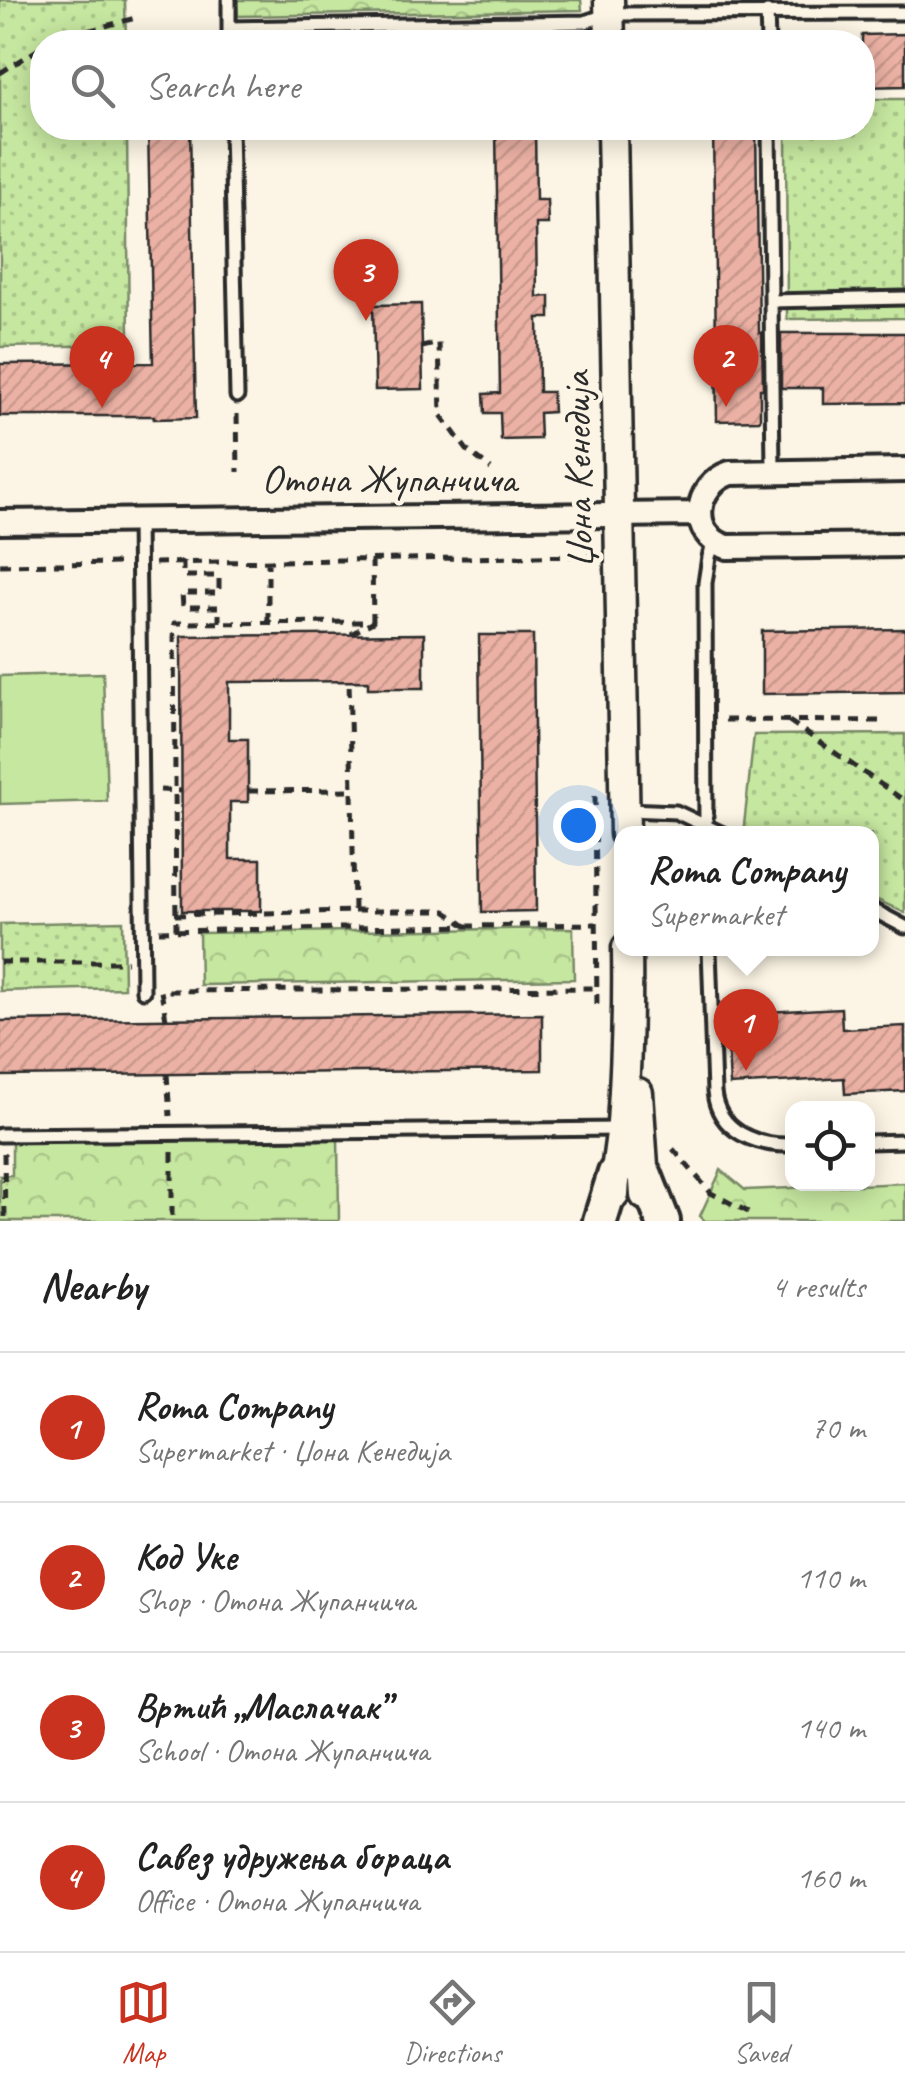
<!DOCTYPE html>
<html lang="en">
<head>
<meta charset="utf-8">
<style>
  body { margin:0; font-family:Caveat,sans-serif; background:#f6f6f6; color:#222 }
  .controls { position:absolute; right:30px; bottom:30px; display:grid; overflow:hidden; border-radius:20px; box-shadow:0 5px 25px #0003 }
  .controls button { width:90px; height:90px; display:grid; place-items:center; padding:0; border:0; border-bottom:2px solid #e0e0e0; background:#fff; color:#222; font:50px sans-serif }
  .you { position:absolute; left:578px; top:825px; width:35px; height:35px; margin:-25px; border:8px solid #fff; border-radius:50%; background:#1a73e8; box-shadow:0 0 0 15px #1a73e833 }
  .badge { display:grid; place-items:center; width:65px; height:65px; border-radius:50%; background:#c8321e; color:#fff; font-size:32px; font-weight:700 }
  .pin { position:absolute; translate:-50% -82px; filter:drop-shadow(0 2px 5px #0008) }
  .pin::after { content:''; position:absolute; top:52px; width:35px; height:30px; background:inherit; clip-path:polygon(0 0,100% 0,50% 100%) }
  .popup { position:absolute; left:614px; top:826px; width:265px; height:130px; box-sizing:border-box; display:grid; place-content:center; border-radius:20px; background:#fff; filter:drop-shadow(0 2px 8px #0005); font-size:32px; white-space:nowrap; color:#767676 }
  .popup b { font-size:38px; color:#222 }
  .popup::after { content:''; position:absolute; left:50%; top:100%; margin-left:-20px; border:20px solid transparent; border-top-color:#fff }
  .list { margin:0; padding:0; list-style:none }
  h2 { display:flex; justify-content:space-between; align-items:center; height:130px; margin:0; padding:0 40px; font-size:42px }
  h2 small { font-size:32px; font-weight:400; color:#767676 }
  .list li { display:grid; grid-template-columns:65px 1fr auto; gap:30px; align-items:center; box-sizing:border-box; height:150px; padding:0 40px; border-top:2px solid #e0e0e0 }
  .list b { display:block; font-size:38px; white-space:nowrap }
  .list p { margin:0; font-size:32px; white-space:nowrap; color:#767676 }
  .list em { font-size:32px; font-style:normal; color:#767676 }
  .icon { flex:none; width:55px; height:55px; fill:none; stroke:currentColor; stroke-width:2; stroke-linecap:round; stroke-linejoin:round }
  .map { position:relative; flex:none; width:905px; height:1221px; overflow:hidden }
  .search { position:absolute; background:#fff; box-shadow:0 5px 25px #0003; left:30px; right:30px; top:30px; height:110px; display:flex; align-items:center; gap:25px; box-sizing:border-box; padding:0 35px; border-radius:40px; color:#767676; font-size:38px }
  .sheet { height:730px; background:#fff }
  nav { display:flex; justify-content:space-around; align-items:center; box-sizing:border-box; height:140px; border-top:2px solid #e0e0e0; background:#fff; font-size:28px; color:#767676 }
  nav a { display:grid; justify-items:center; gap:5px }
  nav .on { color:#c8321e }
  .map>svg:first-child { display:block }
</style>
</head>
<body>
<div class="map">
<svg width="905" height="1221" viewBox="0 0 905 1221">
  <defs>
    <pattern id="grass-dots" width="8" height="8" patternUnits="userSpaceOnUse" patternTransform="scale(2.5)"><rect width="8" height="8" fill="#c6e7a0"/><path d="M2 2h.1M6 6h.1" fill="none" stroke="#aac68a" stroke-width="1.8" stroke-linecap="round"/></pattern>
    <pattern id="park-crowns" width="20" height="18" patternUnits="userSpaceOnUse" patternTransform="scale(2.5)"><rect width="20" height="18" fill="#c6e7a0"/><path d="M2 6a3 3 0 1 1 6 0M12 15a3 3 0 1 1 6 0" fill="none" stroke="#aac68a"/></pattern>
    <pattern id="building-hatch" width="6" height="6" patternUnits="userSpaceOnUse" patternTransform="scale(2.5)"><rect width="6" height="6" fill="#ebb1a4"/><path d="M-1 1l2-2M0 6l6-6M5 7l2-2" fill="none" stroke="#ca988d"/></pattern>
  </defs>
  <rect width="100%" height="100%" fill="#fcf5e5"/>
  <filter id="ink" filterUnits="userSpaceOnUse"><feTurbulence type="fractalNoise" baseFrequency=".01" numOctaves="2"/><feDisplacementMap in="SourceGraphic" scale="20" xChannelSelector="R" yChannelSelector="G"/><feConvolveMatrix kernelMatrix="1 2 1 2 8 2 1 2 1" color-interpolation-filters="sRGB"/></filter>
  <g filter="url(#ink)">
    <path fill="url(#grass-dots)" stroke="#788966" stroke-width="2.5" d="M0 0H125L126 42H42V128H127L129 345 0 347Z
      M863 99H905V318L787 319 786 128H862Z
      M905 734V913L871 897V834H743L754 735Z
      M123 921 124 988 0 991V924Z"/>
    <path fill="url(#park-crowns)" stroke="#788966" stroke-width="2.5" d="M237 0H581L582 10 238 16Z
      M573 928 574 979 200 985 199 933Z
      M338 1138 339 1221H0V1176L12 1175V1142Z
      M721 1170 745 1190 905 1183V1221H705L700 1216Z"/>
    <path fill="#c6e7a0" stroke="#788966" stroke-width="2.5" d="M103 673 107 801 0 804V676Z"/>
    <path fill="url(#building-hatch)" stroke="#2b2b2b" stroke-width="2.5" d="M905 34V86L862 87V35Z
      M148 128H190L196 418 154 419V416H0V364L153 363Z
      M496 128H535L536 200H547L548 224H536L537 297 550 296V318H538L539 392H552L553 412 539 413 540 439 501 440 500 413H485L484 394 500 393Z
      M713 128H756L759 333H762L763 389H760V420L717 421Z
      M421 304 423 389 375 390 373 305Z
      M781 333H905V403L823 404V388H781Z
      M905 629V692L762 694V631Z
      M424 634V688H368V681L229 682V739H248V802H230V859H261V911H182L181 636Z
      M479 635H533L536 911 482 912Z
      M841 1008 842 1029 905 1026V1091L845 1094 844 1078 730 1085 726 1014Z
      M542 1014V1070L0 1076V1021Z"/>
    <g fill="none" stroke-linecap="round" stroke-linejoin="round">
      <defs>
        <path id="service" d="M229 0V42
          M767 12 768 42
          M229 28 585 22 609 14 905 13
          M231 128 237 396
          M769 128 773 471
          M771 301 905 298
          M138 520 143 991
          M627 810 676 812 723 834
          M706 834 705 583 709 557 714 542
          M871 909 905 927
          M709 948 714 1092C718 1132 757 1146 792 1145
          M0 1135 622 1129
          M868 1142 905 1141"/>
        <path id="minor" d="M905 470 730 473C694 485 688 535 727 547L905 545
          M0 522 700 514"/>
        <path id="tertiary" d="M609 0 610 42
          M612 128 625 834
          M638 1093 645 1195
          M614 1195C615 1170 620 1147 622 1123 626 1065 628 1007 627 948"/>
        <path id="secondary" d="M645 1175 663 1221
          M600 1221 615 1173"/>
      </defs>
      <use href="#service" stroke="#2b2b2b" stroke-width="19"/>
      <use href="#minor" stroke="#2b2b2b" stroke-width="30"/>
      <use href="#tertiary" stroke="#2b2b2b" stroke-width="35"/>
      <use href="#secondary" stroke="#2b2b2b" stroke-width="40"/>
      <path stroke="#2b2b2b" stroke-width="5" stroke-dasharray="10 8" stroke-linecap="butt" d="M54 42 87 31 139 17
        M0 73 42 47
        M422 347 439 343 441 415 467 450 491 469
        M237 414 238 472
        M372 559 373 621
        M183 561V576H219V593H182L183 607H219V622
        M155 563 588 556 591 561
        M0 565 119 563
        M268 622V560
        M725 720 882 721
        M789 721 905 801
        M160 790 182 791
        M248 791 352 790 349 681
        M595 796 597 1010
        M354 911H445L466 926
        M175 915 354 911 352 790
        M159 931 596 924
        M176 931 174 623 373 622 349 635
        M0 962H127
        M166 1019 161 991 597 988
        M167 1074 170 1116
        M673 1149 711 1193 754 1215
        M172 1152V1221
        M4 1153 5 1221"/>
      <use href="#service" stroke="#fcf5e5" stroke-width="11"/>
      <use href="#minor" stroke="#fcf5e5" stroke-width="22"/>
      <use href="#tertiary" stroke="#fcf5e5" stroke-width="28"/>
      <use href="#secondary" stroke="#fcf5e5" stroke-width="32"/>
    </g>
  </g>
  <g text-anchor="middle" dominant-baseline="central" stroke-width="9" stroke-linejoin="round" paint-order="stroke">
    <g font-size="40" fill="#2b2b2b" stroke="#fcf5e5">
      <text transform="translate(578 470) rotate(-91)">Џона Кенедија</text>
      <text x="389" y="479">Отона Жупанчича</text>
    </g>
  </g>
</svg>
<div class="controls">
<button><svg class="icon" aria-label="locate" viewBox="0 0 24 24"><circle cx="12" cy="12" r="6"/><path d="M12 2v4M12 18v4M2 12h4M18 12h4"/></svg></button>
</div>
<div class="you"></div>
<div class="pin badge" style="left:746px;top:1071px">1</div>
<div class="popup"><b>Roma Company</b>Supermarket</div>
<div class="pin badge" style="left:726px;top:407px">2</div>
<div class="pin badge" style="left:366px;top:321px">3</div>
<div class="pin badge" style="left:102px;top:408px">4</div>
<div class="search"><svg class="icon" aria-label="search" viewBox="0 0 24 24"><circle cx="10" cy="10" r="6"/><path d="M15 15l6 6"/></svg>Search here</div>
</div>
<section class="sheet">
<h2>Nearby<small>4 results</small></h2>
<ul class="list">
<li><span class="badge">1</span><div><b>Roma Company</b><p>Supermarket · Џона Кенедија</p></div><em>70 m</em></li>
<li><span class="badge">2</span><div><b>Код Уке</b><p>Shop · Отона Жупанчича</p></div><em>110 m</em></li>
<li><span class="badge">3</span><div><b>Вртић „Маслачак”</b><p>School · Отона Жупанчича</p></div><em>140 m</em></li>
<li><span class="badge">4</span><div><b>Савез удружења бораца</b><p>Office · Отона Жупанчича</p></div><em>160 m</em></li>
</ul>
</section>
<nav>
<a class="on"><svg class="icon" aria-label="map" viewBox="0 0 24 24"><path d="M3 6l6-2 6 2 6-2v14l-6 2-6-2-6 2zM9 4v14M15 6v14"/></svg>Map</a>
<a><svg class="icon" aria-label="directions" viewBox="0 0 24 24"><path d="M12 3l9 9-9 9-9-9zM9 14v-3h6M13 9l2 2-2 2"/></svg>Directions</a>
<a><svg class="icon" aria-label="saved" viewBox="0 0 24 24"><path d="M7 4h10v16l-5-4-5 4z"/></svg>Saved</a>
</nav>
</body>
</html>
